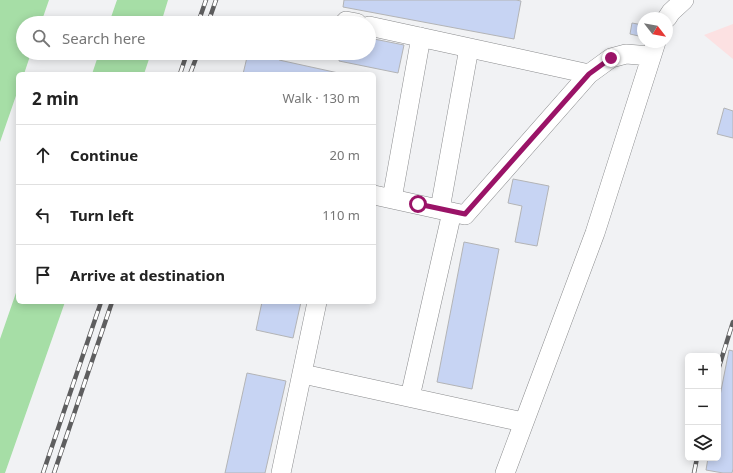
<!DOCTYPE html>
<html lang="en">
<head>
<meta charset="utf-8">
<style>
  body { margin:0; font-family:"Noto Sans",sans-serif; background:#f6f6f6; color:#222 }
  .controls { position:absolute; right:12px; bottom:12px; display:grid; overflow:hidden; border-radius:6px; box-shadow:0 2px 10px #0003 }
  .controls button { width:36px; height:36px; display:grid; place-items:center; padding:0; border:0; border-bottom:1px solid #e0e0e0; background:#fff; color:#222; font:20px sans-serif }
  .compass { position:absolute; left:637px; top:12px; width:36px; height:36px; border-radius:50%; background:#fff; box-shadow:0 2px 10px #0003; rotate:121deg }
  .stop { position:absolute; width:12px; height:12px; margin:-9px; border:3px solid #9a1367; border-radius:50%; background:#fff }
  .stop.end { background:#9a1367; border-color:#fff; box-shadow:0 1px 4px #0008 }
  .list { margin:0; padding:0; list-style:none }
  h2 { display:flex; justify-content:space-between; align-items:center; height:52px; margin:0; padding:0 16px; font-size:17px }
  h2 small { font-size:13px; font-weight:400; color:#767676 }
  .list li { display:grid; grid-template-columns:26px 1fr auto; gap:12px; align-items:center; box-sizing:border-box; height:60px; padding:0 16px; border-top:1px solid #e0e0e0 }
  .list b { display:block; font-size:15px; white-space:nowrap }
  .list em { font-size:13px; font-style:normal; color:#767676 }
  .icon { flex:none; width:22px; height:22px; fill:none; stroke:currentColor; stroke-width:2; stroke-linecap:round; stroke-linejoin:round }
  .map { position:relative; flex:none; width:733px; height:473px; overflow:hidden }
  .search { position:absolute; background:#fff; box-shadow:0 2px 10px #0003; left:16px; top:16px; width:360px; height:44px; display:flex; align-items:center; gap:10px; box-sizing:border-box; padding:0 14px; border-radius:22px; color:#767676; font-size:15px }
  .panel { position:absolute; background:#fff; box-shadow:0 2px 10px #0003; left:16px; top:72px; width:360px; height:232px; border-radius:6px }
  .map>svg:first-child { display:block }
</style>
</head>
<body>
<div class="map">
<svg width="733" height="473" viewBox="0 0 733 473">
  <rect width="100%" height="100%" fill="#f1f2f4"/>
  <path fill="#fce1e2" d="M733 24V59L704 35Z"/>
  <path fill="#a6dea6" d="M0 0H49L41 23H23V53H31L24 74H18V90L0 142Z
    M117 0H168L161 23H109Z
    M99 53H151L144 74H92Z
    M18 287V302H65L5 473H0V339Z"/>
  <path fill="#c7d4f3" stroke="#b3b4b6" d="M344 0H516L521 1 514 39 343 7Z
    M632 23 643 25V37L630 34Z
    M369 38 404 45 398 73 339 61 340 53H369Z
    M248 53H280L279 60 343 74H243Z
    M724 108 733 111V138L717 134Z
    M513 179 549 186 537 246 515 242 522 206 508 203Z
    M464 242 499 249 472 389 437 382Z
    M262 302H301L293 338 256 330Z
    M729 350 733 351V469L732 473H723L706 470 708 458H718V406Z
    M247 373 286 381 265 473H225Z"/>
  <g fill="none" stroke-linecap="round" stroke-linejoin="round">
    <defs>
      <path id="minor" d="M667 18 671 12 684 0
        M346 21 357 23
        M369 26 589 74
        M374 195 465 215 589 74 611 58 626 54 651 56
        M392 199 421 37
        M440 209 469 48
        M303 374 523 422
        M410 397 452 212
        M281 473 317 302
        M505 473 595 233 656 42"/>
    </defs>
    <use href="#minor" stroke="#8a8b8d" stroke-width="20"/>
    <use href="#minor" stroke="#fff" stroke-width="19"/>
    <defs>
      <path id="rail" d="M198 23 206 0
        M208 23 216 0
        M180 74 187 53
        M190 74 198 53
        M718 370 733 322
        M43 473 101 302
        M54 473 112 302
        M694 473 697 458"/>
    </defs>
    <use href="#rail" stroke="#5e5e5f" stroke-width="4.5"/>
    <use href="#rail" stroke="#fff" stroke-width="3" stroke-dasharray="9" stroke-linecap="butt"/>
  </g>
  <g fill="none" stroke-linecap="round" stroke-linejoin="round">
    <path stroke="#9a1367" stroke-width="5" d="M418 204 465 214 589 74 611 58"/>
  </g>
</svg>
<div class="controls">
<button>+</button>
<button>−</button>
<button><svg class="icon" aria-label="layers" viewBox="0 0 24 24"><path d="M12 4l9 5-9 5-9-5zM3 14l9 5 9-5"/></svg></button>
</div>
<svg class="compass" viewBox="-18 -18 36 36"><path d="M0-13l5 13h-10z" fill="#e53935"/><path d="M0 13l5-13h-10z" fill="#767676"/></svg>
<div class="stop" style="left:418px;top:204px"></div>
<div class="stop end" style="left:611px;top:58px"></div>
<div class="search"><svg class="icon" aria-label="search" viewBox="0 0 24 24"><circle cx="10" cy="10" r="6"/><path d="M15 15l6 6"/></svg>Search here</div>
<section class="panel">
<h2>2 min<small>Walk · 130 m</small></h2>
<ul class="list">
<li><svg class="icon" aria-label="ahead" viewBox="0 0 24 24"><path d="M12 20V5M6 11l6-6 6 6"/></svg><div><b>Continue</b></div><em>20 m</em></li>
<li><svg class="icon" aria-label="left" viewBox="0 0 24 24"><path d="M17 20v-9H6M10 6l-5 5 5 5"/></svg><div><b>Turn left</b></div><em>110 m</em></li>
<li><svg class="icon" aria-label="arrive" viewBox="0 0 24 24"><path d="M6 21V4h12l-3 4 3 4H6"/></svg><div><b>Arrive at destination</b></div></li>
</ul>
</section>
</div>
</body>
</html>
